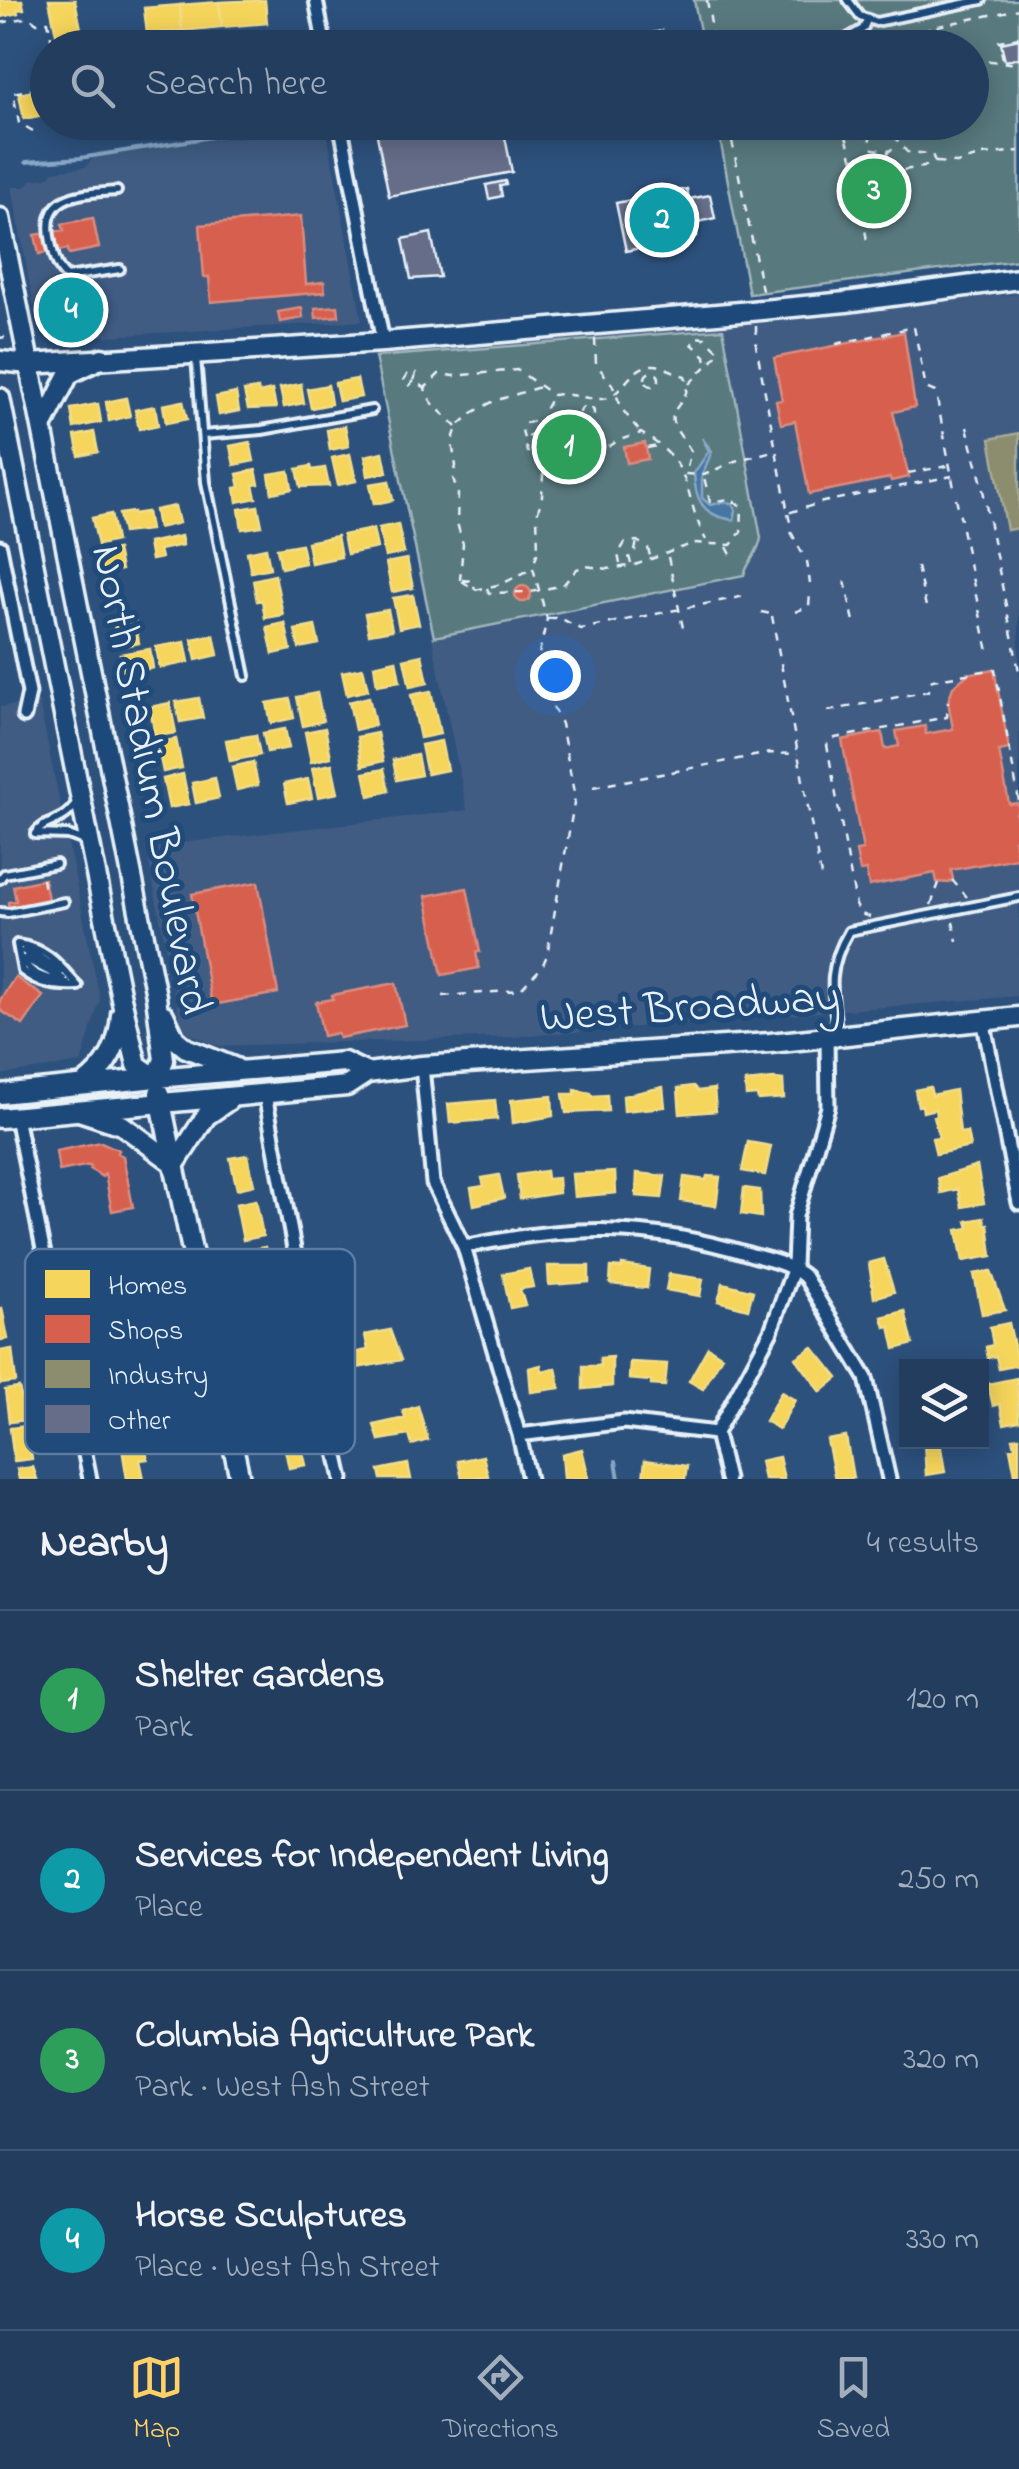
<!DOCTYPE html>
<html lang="en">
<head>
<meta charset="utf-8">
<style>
  body { margin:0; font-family:"Indie Flower",sans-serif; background:#2a4464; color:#f1f3f6 }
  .controls { position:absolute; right:30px; bottom:30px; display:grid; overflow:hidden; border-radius:0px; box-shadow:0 5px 25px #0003 }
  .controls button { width:90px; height:90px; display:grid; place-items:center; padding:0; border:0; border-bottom:2px solid #3f5673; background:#223d5e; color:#f1f3f6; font:50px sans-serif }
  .you { position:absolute; left:555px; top:675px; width:35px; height:35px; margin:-25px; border:8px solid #fff; border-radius:50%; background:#1a73e8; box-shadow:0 0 0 15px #1a73e833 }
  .badge { display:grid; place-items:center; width:65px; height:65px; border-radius:50%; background:#ffd166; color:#fff; font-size:32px; font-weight:700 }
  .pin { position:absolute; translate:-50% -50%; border:5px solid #fff; box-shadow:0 2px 10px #0006 }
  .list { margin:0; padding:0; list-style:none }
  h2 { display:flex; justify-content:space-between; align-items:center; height:130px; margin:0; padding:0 40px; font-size:42px }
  h2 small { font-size:32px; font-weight:400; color:#a2aebc }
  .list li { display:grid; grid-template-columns:65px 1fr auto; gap:30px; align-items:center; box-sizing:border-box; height:180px; padding:0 40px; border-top:2px solid #3f5673 }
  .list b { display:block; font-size:38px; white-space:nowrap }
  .list p { margin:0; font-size:32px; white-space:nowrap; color:#a2aebc }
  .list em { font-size:32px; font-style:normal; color:#a2aebc }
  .icon { flex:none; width:55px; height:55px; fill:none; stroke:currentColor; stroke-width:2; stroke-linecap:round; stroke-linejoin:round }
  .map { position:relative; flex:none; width:1019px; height:1479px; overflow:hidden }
  .search { position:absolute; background:#223d5e; box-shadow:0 5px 25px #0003; left:30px; right:30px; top:30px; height:110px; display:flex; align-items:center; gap:25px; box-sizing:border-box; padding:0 35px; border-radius:55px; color:#a2aebc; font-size:38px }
  .sheet { height:850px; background:#223d5e }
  nav { display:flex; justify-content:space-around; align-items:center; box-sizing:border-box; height:140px; border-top:2px solid #3f5673; background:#223d5e; font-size:28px; color:#a2aebc }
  nav a { display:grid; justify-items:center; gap:5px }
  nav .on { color:#ffd166 }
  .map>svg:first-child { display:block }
</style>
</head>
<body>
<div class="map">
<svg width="1019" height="1479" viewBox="0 0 1019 1479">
  <rect width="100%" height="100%" fill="#2d517d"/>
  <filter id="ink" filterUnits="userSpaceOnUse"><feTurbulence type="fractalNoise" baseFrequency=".01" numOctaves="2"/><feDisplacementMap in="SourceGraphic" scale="20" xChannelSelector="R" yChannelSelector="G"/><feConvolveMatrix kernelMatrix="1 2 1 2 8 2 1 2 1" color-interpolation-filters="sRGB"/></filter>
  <g filter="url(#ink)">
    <path fill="#415c83" d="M326 128 362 321 57 339 37 324 12 187H26L31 180 47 178 54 171 86 167 97 152Z
      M1019 294V996L514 1037 218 1046 182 1030 146 847 467 810 374 353Z
      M39 702 100 999 81 1063 0 1075V707Z"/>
    <path fill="#59797e" stroke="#a0b5bb" stroke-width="2.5" d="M694 0H1019V260L749 294 717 123 972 122V48L703 47Z
      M723 329 761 538C759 552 748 561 744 575L434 637 375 357Z"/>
    <path fill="#4776a3" stroke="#87a7c5" stroke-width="2.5" d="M702 438 712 451 702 475V498L710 505 726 502 733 505 736 510 734 520C704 516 695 502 694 473L709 451Z"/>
    <path fill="#f6d55c" stroke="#f2dd8b" stroke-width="2.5" d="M0 0H22L24 9 17 10 18 13 2 17Z
      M49 0H75L85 48H59Z
      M265 0 267 23 222 27 219 2Z
      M219 2 222 27 182 31 180 5Z
      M180 5 182 31 147 34 144 8Z
      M48 88V114L24 119 19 94Z
      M357 379 361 397 339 401 335 383Z
      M301 384 304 403 284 407 280 388Z
      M328 385 331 404 311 408 307 389Z
      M258 389 259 393 272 390 276 408 248 409 244 391Z
      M236 393 239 411 219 415 216 397Z
      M126 398 130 416 109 421 106 402Z
      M183 401 187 419 166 423 163 405Z
      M98 404 101 422 74 428 71 409Z
      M155 406 158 425 139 429 135 410Z
      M345 426 349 446 330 450 327 430Z
      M94 432 98 452 79 456 75 436Z
      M250 442 254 461 234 465 230 446Z
      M383 452 387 472 368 476 365 456Z
      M350 454 356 481 338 485 332 458Z
      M311 466 312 470 325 468 329 486 301 487 297 469Z
      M256 470 259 484 253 485 256 498 237 502 235 488 240 487 237 474Z
      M289 471 292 489 272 493 269 474Z
      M389 481 393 500 374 504 370 484Z
      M175 506 179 523 158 528 155 510Z
      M258 506 262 526 242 529 239 509Z
      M133 512V514L147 512 150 530 123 533 119 514Z
      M111 514 116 541 98 545 92 518Z
      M398 524 404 553 385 557 379 528Z
      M373 529 377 548 347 554 343 535Z
      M181 536 183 545 159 550 161 558 151 560 148 543Z
      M337 536 341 557 311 563 307 542Z
      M301 544 305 563 281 568 277 548Z
      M266 548 270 568 251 572 247 552Z
      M117 550 121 570 103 573 99 553Z
      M407 559 413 588 392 592 386 563Z
      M275 575 283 615 265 618 262 600 257 601 253 580Z
      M413 595 419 624 399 628 393 598Z
      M388 610 392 630 369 634 365 614Z
      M135 620 139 643 119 647 114 624Z
      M285 623 291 650 273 654 267 627Z
      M315 626 319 644 299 648 295 630Z
      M214 635 218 655 196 660 192 639Z
      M185 642 189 662 160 668 156 647Z
      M150 649 153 668 124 674 120 654Z
      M422 655 428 683 410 687 404 659Z
      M396 660 400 681 377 685 374 665Z
      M363 668 368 690 347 695 342 672Z
      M431 691 440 734 420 738 411 695Z
      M317 693 323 721 303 726 297 697Z
      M369 697 375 725 355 730 349 702Z
      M199 698 203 718 180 722 176 702Z
      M290 699 294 718 271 723 267 703Z
      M170 703 176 733 155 736 150 707Z
      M325 728 331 757 311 762 305 732Z
      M285 729 289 748 267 752 263 733Z
      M377 733 383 761 362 766 357 737Z
      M256 735 260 755 230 761 226 740Z
      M176 739 182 768 163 772 157 743Z
      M441 741 447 770 427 774 421 745Z
      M417 755 421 775 397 780 393 760Z
      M253 762 258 785 237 790 232 767Z
      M332 764 338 793 318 797 312 768Z
      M384 769 389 791 369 796 364 773Z
      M183 774 189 804 169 808 163 779Z
      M215 778 219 798 196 803 192 783Z
      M308 779 312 798 288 803 284 784Z
      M774 1079 783 1080 784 1098 758 1100 757 1095 746 1096 745 1082Z
      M693 1086 698 1091 714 1089 716 1111 680 1114 678 1088Z
      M663 1087 665 1107 624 1111 623 1096Z
      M930 1087 932 1095 955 1090 960 1133 967 1132 970 1147 936 1154 932 1138 939 1137 933 1116 936 1115 935 1109 923 1112 922 1105 918 1106 915 1090Z
      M575 1090 591 1093 592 1096 607 1095 608 1111 566 1113 563 1094H575Z
      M552 1096 553 1116 513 1123 511 1100Z
      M495 1100 497 1119 450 1123 448 1104Z
      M748 1142 771 1146 765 1175 742 1171Z
      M248 1155 254 1185 237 1189 230 1158Z
      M977 1166 984 1203 962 1207 958 1189 941 1193 938 1178Z
      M546 1171 547 1179 558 1178 559 1193 520 1199 517 1175Z
      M615 1172 616 1193 574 1197 572 1174Z
      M637 1173 665 1176 662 1198 636 1196Z
      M499 1175 504 1198 474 1205 471 1188 484 1186 482 1178Z
      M707 1176 720 1177 716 1206 681 1201 684 1177 706 1180Z
      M744 1188 760 1190 761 1217 741 1214Z
      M256 1200 263 1236 243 1240 236 1204Z
      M984 1218 985 1224H988L992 1256 963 1261 957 1230 969 1228 967 1221Z
      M265 1247 272 1281 251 1285 249 1272 245 1273 244 1251Z
      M884 1259 894 1292 874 1298 869 1263Z
      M622 1265 649 1269 647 1288 610 1284 611 1267 622 1268Z
      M548 1266H589V1282L549 1285Z
      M529 1269 533 1287 520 1289 525 1305 510 1308 503 1274Z
      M991 1271 1005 1310 982 1314 974 1274Z
      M669 1274 703 1279 700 1296 666 1290Z
      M723 1283 753 1291 748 1309 718 1301Z
      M2 1308 8 1339 0 1340V1309Z
      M905 1311 913 1344 895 1349 890 1326 885 1327 882 1317Z
      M1009 1323 1018 1365 999 1369 996 1356 988 1358 986 1347 993 1345 990 1327Z
      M390 1330 401 1360 356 1368 353 1353 368 1350 365 1335Z
      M708 1347 722 1356 703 1389 689 1381Z
      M813 1347 838 1378 821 1392 796 1358Z
      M12 1349 16 1382 0 1384V1351Z
      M612 1357V1386L583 1389V1366H600V1358Z
      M630 1362 667 1364 665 1386 651 1385V1381L629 1379Z
      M541 1365 542 1371 556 1368 560 1388 531 1392 529 1368Z
      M1017 1378 1019 1421 1004 1424 1000 1404 993 1406 988 1384Z
      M19 1388 27 1420 9 1422 5 1390Z
      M781 1392 795 1400 779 1429 765 1421Z
      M418 1406 428 1440 412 1445 409 1435 379 1440 374 1425 405 1418 403 1411Z
      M28 1426 32 1459 14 1461 10 1428Z
      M299 1436 306 1465 289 1468 283 1440Z
      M846 1437 853 1478 835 1479 827 1440Z
      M1019 1437V1473L1015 1474 1010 1448 1015 1447 1013 1438Z
      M924 1442H940L945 1472 926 1475Z
      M138 1444 139 1449 145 1448 148 1459 140 1460 144 1479H127L122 1448Z
      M582 1449 589 1479 564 1478 562 1454Z
      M483 1456 488 1476 462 1479 458 1461Z
      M779 1457 784 1479H764L760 1461Z
      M645 1460 687 1466 685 1479H643Z
      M408 1464 411 1479H381L379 1470Z
      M33 1467 37 1479H19L17 1469Z"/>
    <path fill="#d6604d" stroke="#db8c80" stroke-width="2.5" d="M301 216 306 284 324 282 325 292 211 302 209 277H204L200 225Z
      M93 218 99 248 69 254 68 249 39 254 35 235 64 230 62 224Z
      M338 306 339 316 316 318 315 308Z
      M302 308 303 318 280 322 278 312Z
      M904 332 915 407 893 412 909 477 891 481 890 478 809 494 795 421 781 424 776 401 782 400 774 358Z
      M645 443 648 459 627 463 624 447Z
      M515 594a8 8 0 1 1 16 0a8 8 0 1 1-16 0Z
      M994 669 1009 749 999 751 1009 804 1017 803 1019 810 1016 813 1019 839 1014 840 1017 858 951 870 953 879 949 883 937 882 935 873 869 886 866 870 860 871 856 851 863 850 842 740 882 732 885 749 899 746 896 731 925 726 926 734 953 729 948 701 953 687 968 674Z
      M44 879 49 904 9 910 8 902 16 901 13 886Z
      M258 882 278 993 212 1005 192 894Z
      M467 888 480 952H476L479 968 442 975 426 896Z
      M15 977 43 996 23 1025 0 1010V1000Z
      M396 983 405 1025 339 1038 337 1033 323 1036 316 1002 333 999 332 995Z
      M101 1142 119 1150 117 1153 123 1156 133 1207 112 1211 105 1174 102 1177 90 1169V1165L59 1171 56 1151Z"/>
    <path fill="#8c8c6e" stroke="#a8aa97" stroke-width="2.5" d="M1019 433V528L1007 530 990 439Z"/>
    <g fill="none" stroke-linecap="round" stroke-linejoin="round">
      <path stroke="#87a7c5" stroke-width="4" d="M26 162 80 158 307 122
        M616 1461 619 1479"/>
    </g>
    <path fill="#656d89" stroke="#e8f1f8" stroke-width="2.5" d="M662 31 666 48H620L618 40Z
      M561 33 584 38 581 48H557Z
      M1019 39V58L1005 61 1001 43Z
      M385 122H502L512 172 389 196 375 125Z
      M872 157 875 170 861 172 859 159Z
      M505 181 506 185 500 186 502 196 489 199 486 185Z
      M687 189 689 199 710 195 715 218 694 223 697 236 626 251 616 203Z
      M431 233 440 277 411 279 403 239Z"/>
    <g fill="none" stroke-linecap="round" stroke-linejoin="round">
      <defs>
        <path id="lane" d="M848 0 860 16 876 22 982 0
          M830 48 863 29 867 20
          M117 191C80 194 40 193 51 242 54 255 56 268 67 277L120 269
          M196 357 206 482 246 676
          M203 435 262 430 372 410
          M35 834C45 819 64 824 76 803
          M35 834 68 835 87 842
          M0 879 4 874 56 864
          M0 912 8 913 64 902
          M17 944 22 971C41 985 54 987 78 986
          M17 944C47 948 58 963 77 985
          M26 948 61 972
          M24 951 55 972
          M23 959C30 977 50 979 67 983
          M26 959 63 979
          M838 1035C832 992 826 970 849 931L1019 897"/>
        <path id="street" d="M316 0 325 48
          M340 122 383 342
          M0 547 29 693 24 716
          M983 1019 1019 1203
          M422 1066 433 1183 464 1247 519 1435 529 1479
          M265 1095 312 1344 342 1479
          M16 1117 90 1479
          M464 1247C568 1225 647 1223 749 1254 769 1260 789 1263 805 1277L866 1378 889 1479
          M519 1435 624 1422 716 1433
          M727 1479 716 1433 771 1331 794 1267 796 1216 828 1107 827 1037"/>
        <path id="secondary" d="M0 361 29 364 383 342 729 313 846 302 1019 279
          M0 1094 156 1078
          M0 1118 162 1103"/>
        <path id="primary" d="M0 218 156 996 164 1060 156 1078
          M0 398 121 998 137 1065 156 1078
          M42 427 69 374 102 358
          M164 1015 175 1039 186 1048 236 1068
          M156 1078 344 1062 367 1073
          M83 1085C108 1067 119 1045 121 1014
          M159 1093 240 1479
          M162 1103 347 1086 367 1073 422 1066 770 1043 1019 1017
          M79 1111 122 1125 175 1164
          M175 1164 206 1116 229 1100"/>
      </defs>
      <use href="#lane" stroke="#e8f1f8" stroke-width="14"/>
      <use href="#street" stroke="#e8f1f8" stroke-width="19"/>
      <use href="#secondary" stroke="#e8f1f8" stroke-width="25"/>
      <use href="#primary" stroke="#e8f1f8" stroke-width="25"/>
      <path stroke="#e8f1f8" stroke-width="2.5" stroke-dasharray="8 8" stroke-linecap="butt" d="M707 0 715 48
        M1 23 29 17 37 23 48 21 53 48
        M939 26 932 41 943 48
        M884 48C892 41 896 45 904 41 915 36 917 29 930 28
        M914 48 933 27 1019 9
        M972 59 1019 64
        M1003 59 999 41 1019 37
        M728 122 729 126 775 122
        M842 122 854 164 868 247
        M729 126 763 295
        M33 131 19 123 13 93 48 86
        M872 133 869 142 873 149 889 151
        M854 158 872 155 874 152
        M936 162 957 163 982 155 1019 151
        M885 170 888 152 898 144
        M856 177 923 167 935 162 932 154 907 152 892 134 873 132 863 122
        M756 326V345L788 513 823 502 952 476
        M0 338 5 337
        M595 339 596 364 612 384 622 409 640 432
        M836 344 914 327 926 388 935 392 937 399 954 488
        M645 379a7 7 0 1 1 14 0a7 7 0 1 1-14 0Z
        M414 381 408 387 404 380 408 373H416L414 381 424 387
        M689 384 720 352 705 338 696 337 692 344 705 356 706 364
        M580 413a7 7 0 1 1 14 0a7 7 0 1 1-14 0Z
        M457 427C445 414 429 405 425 388L439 374 454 376 517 370 553 395C571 392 585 400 602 399 624 397 629 364 655 365 664 366 675 373 685 376 694 401 669 405 673 422 676 432 686 442 691 451L685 474 704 475 735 461 776 450
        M967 427 981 480 1019 671
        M538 432 540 425 535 421 525 423 522 430 527 452H541L539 442
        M541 437 534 443 529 436 534 432 547 436
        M647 448 657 446
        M554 471C579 482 591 459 610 446 619 439 630 437 641 433 697 466 681 492 706 540
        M908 473 948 466
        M956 498 961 520
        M788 514 790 522
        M962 529 967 552
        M791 532 802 553
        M727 547 734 560
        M668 557 683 628
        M807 561 810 584
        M969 563 989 656
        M620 564 618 554 625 543 637 541 648 548 651 560
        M631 564 629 556 635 551 637 541
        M917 567 927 611
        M460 580 463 544 457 523 458 494 453 478 456 466 452 443 457 427 472 413 494 401 543 386
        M462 580 473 581 475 590
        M462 581 475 590 502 584 531 569
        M845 581 855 626
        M487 588 489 593 531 592 563 585 577 569 586 566 608 569 635 565 694 543 731 545 741 532 742 507 730 499 710 502 704 477
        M761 612 776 615
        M795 612 809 606 810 593
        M772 616 821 876
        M548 618H560L581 629 745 596
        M828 711 928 691 932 680 995 669 1019 801
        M593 787 770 753 798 754
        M42 879 44 890
        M952 880 967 897
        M931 905 939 883
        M870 917 861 914 856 905 827 745 835 738 947 717 948 701
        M953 922 957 941
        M443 996 520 990 542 967 547 955 575 798 561 724 543 686 540 669 539 654 547 619 533 568 538 550 537 515 542 496 543 475 553 471 546 408 553 395"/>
      <use href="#lane" stroke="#1f4a7a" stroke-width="6"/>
      <use href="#street" stroke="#1f4a7a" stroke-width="11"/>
      <use href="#secondary" stroke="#1f4a7a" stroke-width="18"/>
      <use href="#primary" stroke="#1f4a7a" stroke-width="18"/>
    </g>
  </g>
  <g text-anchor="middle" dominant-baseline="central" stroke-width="10" stroke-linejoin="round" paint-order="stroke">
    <g font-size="45" fill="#e8f1f8" stroke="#1f4a7a">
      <text transform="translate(149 780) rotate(79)">North Stadium Boulevard</text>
      <text transform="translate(690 1009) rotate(-4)">West Broadway</text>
    </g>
  </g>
  <rect x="25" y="1249" width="330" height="205" rx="15" fill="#1f4a7a" stroke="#5b7ca0" stroke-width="2.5"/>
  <rect x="45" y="1270" width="45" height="28" fill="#f6d55c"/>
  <rect x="45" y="1315" width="45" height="28" fill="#d6604d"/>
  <rect x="45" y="1360" width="45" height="28" fill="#8c8c6e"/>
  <rect x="45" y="1405" width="45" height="28" fill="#656d89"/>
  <g font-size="28" fill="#e8f1f8">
    <text x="108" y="1294">Homes</text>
    <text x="108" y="1339">Shops</text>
    <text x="108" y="1384">Industry</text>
    <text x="108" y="1429">Other</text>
  </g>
</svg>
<div class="controls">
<button><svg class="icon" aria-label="layers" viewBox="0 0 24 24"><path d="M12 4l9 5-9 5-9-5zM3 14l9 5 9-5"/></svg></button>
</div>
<div class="you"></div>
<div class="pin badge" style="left:569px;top:447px;background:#2e9e5b">1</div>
<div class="pin badge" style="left:662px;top:220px;background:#0f9aa8">2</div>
<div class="pin badge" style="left:874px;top:191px;background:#2e9e5b">3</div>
<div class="pin badge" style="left:71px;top:310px;background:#0f9aa8">4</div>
<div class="search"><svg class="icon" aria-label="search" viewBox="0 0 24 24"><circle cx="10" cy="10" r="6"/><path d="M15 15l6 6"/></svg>Search here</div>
</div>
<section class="sheet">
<h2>Nearby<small>4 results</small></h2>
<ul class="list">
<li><span class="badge" style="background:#2e9e5b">1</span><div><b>Shelter Gardens</b><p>Park</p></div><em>120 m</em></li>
<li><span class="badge" style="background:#0f9aa8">2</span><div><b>Services for Independent Living</b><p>Place</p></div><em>250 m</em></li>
<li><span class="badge" style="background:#2e9e5b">3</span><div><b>Columbia Agriculture Park</b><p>Park · West Ash Street</p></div><em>320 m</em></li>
<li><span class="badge" style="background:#0f9aa8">4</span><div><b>Horse Sculptures</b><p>Place · West Ash Street</p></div><em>330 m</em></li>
</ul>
</section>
<nav>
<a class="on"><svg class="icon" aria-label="map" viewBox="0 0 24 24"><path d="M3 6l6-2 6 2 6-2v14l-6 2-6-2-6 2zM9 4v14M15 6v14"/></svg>Map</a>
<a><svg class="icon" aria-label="directions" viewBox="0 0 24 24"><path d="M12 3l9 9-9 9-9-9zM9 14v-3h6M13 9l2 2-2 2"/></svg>Directions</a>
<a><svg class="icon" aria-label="saved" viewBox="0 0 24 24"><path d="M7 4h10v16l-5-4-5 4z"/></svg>Saved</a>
</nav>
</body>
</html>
